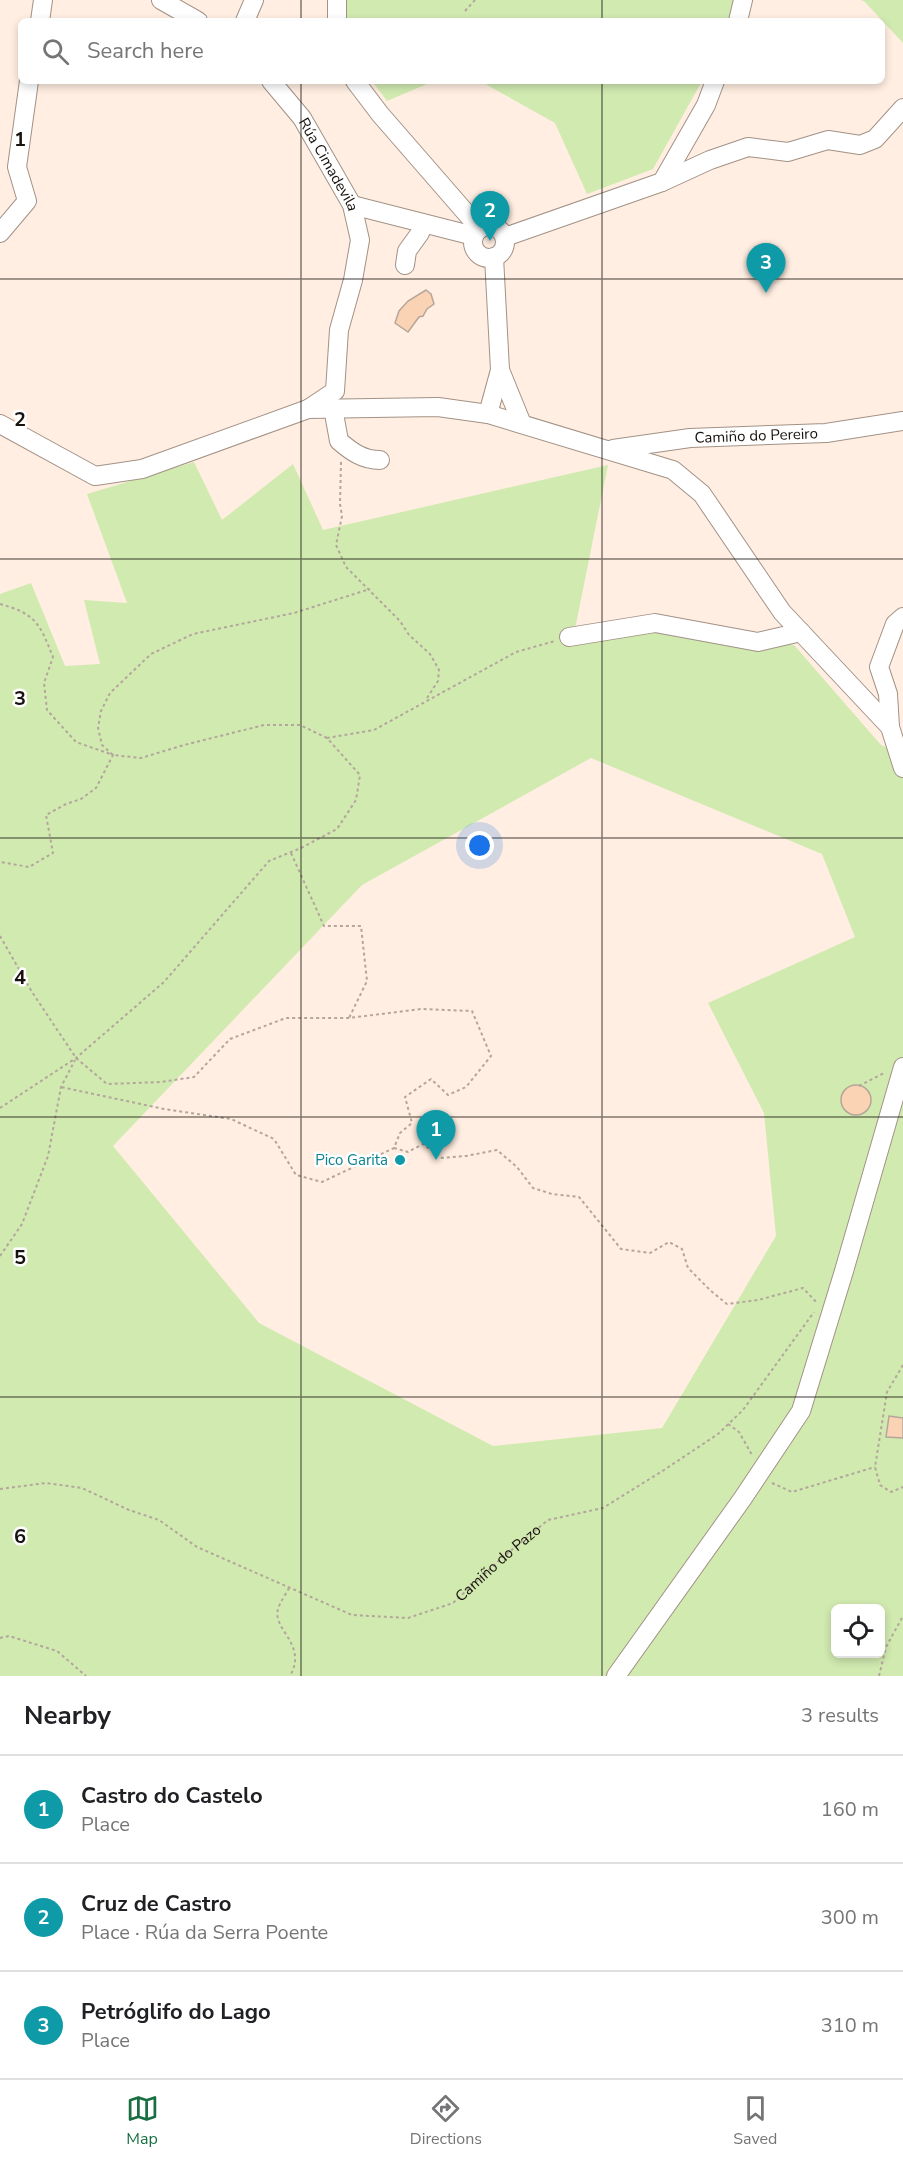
<!DOCTYPE html>
<html lang="en">
<head>
<meta charset="utf-8">
<style>
  body { margin:0; font-family:"Nunito Sans",sans-serif; background:#f6f6f6; color:#202124 }
  .controls { position:absolute; right:18px; bottom:18px; display:grid; overflow:hidden; border-radius:9px; box-shadow:0 3px 9px #0003 }
  .controls button { width:54px; height:54px; display:grid; place-items:center; padding:0; border:0; border-bottom:2px solid #e0e0e0; background:#fff; color:#202124; font:30px sans-serif }
  .you { position:absolute; left:480px; top:846px; width:21px; height:21px; margin:-15px; border:4px solid #fff; border-radius:50%; background:#1a73e8; box-shadow:0 0 0 9px #1a73e833 }
  .badge { display:grid; place-items:center; width:39px; height:39px; border-radius:50%; background:#196f41; color:#fff; font-size:20px; font-weight:700 }
  .pin { position:absolute; translate:-50% -50px; filter:drop-shadow(0 2px 3px #0008) }
  .pin::after { content:''; position:absolute; top:32px; width:21px; height:18px; background:inherit; clip-path:polygon(0 0,100% 0,50% 100%) }
  .list { margin:0; padding:0; list-style:none }
  h2 { display:flex; justify-content:space-between; align-items:center; height:78px; margin:0; padding:0 24px; font-size:26px }
  h2 small { font-size:20px; font-weight:400; color:#757577 }
  .list li { display:grid; grid-template-columns:39px 1fr auto; gap:18px; align-items:center; box-sizing:border-box; height:108px; padding:0 24px; border-top:2px solid #e0e0e0 }
  .list b { display:block; font-size:22px; white-space:nowrap }
  .list p { margin:0; font-size:20px; white-space:nowrap; color:#757577 }
  .list em { font-size:20px; font-style:normal; color:#757577 }
  .icon { flex:none; width:33px; height:33px; fill:none; stroke:currentColor; stroke-width:2; stroke-linecap:round; stroke-linejoin:round }
  .map { position:relative; flex:none; width:903px; height:1676px; overflow:hidden }
  .search { position:absolute; background:#fff; box-shadow:0 3px 9px #0003; left:18px; right:18px; top:18px; height:66px; display:flex; align-items:center; gap:15px; box-sizing:border-box; padding:0 21px; border-radius:9px; color:#757577; font-size:22px }
  .sheet { height:402px; background:#fff }
  nav { display:flex; justify-content:space-around; align-items:center; box-sizing:border-box; height:84px; border-top:2px solid #e0e0e0; background:#fff; font-size:16px; color:#757577 }
  nav a { display:grid; justify-items:center; gap:3px }
  nav .on { color:#196f41 }
  .map>svg:first-child { display:block }
</style>
</head>
<body>
<div class="map">
<svg width="903" height="1676" viewBox="0 0 903 1676">
  <rect width="100%" height="100%" fill="#ffeee1"/>
  <path fill="#d1eab0" fill-rule="evenodd" d="M344 0H748L736 21H344Z
    M861 0H903V43L865 2Z
    M372 81H434L387 101Z
    M480 81H702L653 169 587 194 555 123Z
    M194 462 222 520 293 464 323 530 608 465 572 644 652 627 794 645 881 745 903 754V1676H0V594L31 583 65 666 100 664 84 600 127 603 87 494ZM591 758 822 854 855 937 708 1003 764 1113 776 1236 662 1428 493 1446 259 1323 113 1146 362 885ZM836 1608H880V1654H836Z"/>
  <path fill="#f9d3b4" stroke="#b6a699" stroke-width="1.5" d="M426 290 431 294 434 304 427 309 423 316 419 317 408 332 395 323 399 311 408 301Z
    M841 1100a15 15 0 1 1 30 0a15 15 0 1 1-30 0Z
    M889 1416 903 1418V1438L886 1437Z"/>
  <g fill="none" stroke-linecap="round" stroke-linejoin="round">
    <defs>
      <g id="minor">
        <path d="M161 0 198 21"/>
        <path d="M337 0V21"/>
        <path d="M40 21 43 0"/>
        <path d="M245 21 254 0"/>
        <path d="M738 21 743 0"/>
        <path id="s2" d="M271 81 302 118 352 205 360 240 353 280 339 330 335 391 308 409"/>
        <path d="M355 81 380 114 480 229"/>
        <path d="M662 182 710 160 748 147 788 152 828 140 860 145 875 139 903 108"/>
        <path d="M352 205 474 236"/>
        <circle cx="489" cy="242" r="16"/>
        <path d="M0 233 27 201 17 167 29 81"/>
        <path d="M505 237 662 182 706 105 715 81"/>
        <path d="M405 265 407 251 420 233 422 223"/>
        <path d="M500 370 522 424"/>
        <path d="M333 408 339 441C352 452 363 460 380 460"/>
        <path d="M488 414 500 370 494 257"/>
        <path d="M0 424 95 476 142 469 308 409 438 407 488 414 673 470 702 494 782 612 890 727 903 768"/>
        <path id="s3" d="M613 449 690 438 826 433 903 421"/>
        <path d="M569 637 655 623 758 642 801 632"/>
        <path d="M890 727 888 694 879 667 895 624 903 617"/>
        <path d="M616 1676 743 1498 801 1411 844 1271 903 1067"/>
      </g>
    </defs>
    <use href="#minor" stroke="#a29286" stroke-width="20"/>
    <g stroke="#b3a69c" stroke-width="2" stroke-dasharray="3 3" stroke-linecap="butt">
      <path d="M465 11 475 0"/>
      <path d="M341 462 340 504 342 516 336 545 346 567 400 621 409 635 430 654 439 670 438 681 427 698"/>
      <path d="M0 604C37 614 40 625 53 657L44 683 47 710 76 742 113 755 96 788 81 799 66 804 46 815 53 853 29 867 0 862"/>
      <path d="M327 738 300 725H264L184 745 141 758 113 755 102 745 98 728 101 711 110 693 151 654 193 634 294 613 370 589"/>
      <path d="M291 853 324 926H361L367 981 349 1018"/>
      <path d="M0 936 32 992 76 1058 107 1084 161 1082 194 1077 230 1039 286 1018H349L421 1009 472 1011 491 1056 466 1087 448 1095 431 1079 405 1097 412 1123 400 1133 394 1148 322 1182 296 1175 274 1139 231 1119 164 1109 61 1087"/>
      <path d="M859 1086 884 1073"/>
      <path d="M0 1108 76 1058 164 982 269 861 301 848 337 829 356 800 360 775 327 738 374 730 516 652 555 641"/>
      <path d="M394 1148 408 1152 423 1144 442 1158 466 1156 497 1150 517 1167 533 1188 552 1194 579 1197 621 1249 650 1253 669 1242 682 1249 688 1268 711 1291 727 1304 758 1300 803 1288 817 1303"/>
      <path d="M0 1256 22 1224 48 1156 61 1087 75 1060"/>
      <path d="M903 1365 887 1392 875 1467 880 1485 891 1492 903 1487"/>
      <path d="M728 1424 739 1432 752 1455"/>
      <path d="M772 1483 792 1492 875 1467"/>
      <path id="s1" d="M0 1489 46 1483 82 1488 129 1510 159 1520 197 1547 352 1615 408 1618 453 1603 503 1557 548 1520 603 1508 664 1470 718 1434 743 1410 814 1312"/>
      <path d="M289 1588C286 1594 280 1602 278 1609 272 1630 308 1644 290 1676"/>
      <path d="M0 1638 9 1636 57 1651 86 1676"/>
      <path d="M879 1676 886 1647 903 1616"/>
    </g>
    <use href="#minor" stroke="#fff" stroke-width="18"/>
  </g>
  <path fill="none" stroke="#18120e" stroke-width="1.5" stroke-opacity="0.55" d="M301 0V21M602 0V21M301 81V1676M602 81V1676M0 279H903M0 559H903M0 838H903M0 1117H903M0 1397H903"/>
  <circle fill="#0f9aa8" stroke="#fff" stroke-width="2" cx="400" cy="1160" r="6"/>
  <g text-anchor="middle" dominant-baseline="central" stroke-width="5" stroke-linejoin="round" paint-order="stroke">
    <g font-size="15" fill="#18120e" stroke="#fff">
      <text stroke="none"><textPath href="#s2" startOffset="102">Rúa Cimadevila</textPath></text>
      <text stroke="none"><textPath href="#s3" startOffset="144">Camiño do Pereiro</textPath></text>
      <text stroke="none"><textPath href="#s1" startOffset="546">Camiño do Pazo</textPath></text>
    </g>
    <g font-size="15" fill="#0d838f" stroke="#fff" text-anchor="end">
      <text x="388" y="1160">Pico Garita</text>
    </g>
  </g>
  <g font-size="20" text-anchor="middle" font-weight="bold" fill="#18120e" stroke="#fff" stroke-width="5" stroke-linejoin="round" paint-order="stroke">
    <text x="20" y="146">1</text>
    <text x="20" y="426">2</text>
    <text x="20" y="705">3</text>
    <text x="20" y="984">4</text>
    <text x="20" y="1264">5</text>
    <text x="20" y="1543">6</text>
  </g>
</svg>
<div class="controls">
<button><svg class="icon" aria-label="locate" viewBox="0 0 24 24"><circle cx="12" cy="12" r="6"/><path d="M12 2v4M12 18v4M2 12h4M18 12h4"/></svg></button>
</div>
<div class="you"></div>
<div class="pin badge" style="left:436px;top:1160px;background:#0f9aa8">1</div>
<div class="pin badge" style="left:490px;top:241px;background:#0f9aa8">2</div>
<div class="pin badge" style="left:766px;top:293px;background:#0f9aa8">3</div>
<div class="search"><svg class="icon" aria-label="search" viewBox="0 0 24 24"><circle cx="10" cy="10" r="6"/><path d="M15 15l6 6"/></svg>Search here</div>
</div>
<section class="sheet">
<h2>Nearby<small>3 results</small></h2>
<ul class="list">
<li><span class="badge" style="background:#0f9aa8">1</span><div><b>Castro do Castelo</b><p>Place</p></div><em>160 m</em></li>
<li><span class="badge" style="background:#0f9aa8">2</span><div><b>Cruz de Castro</b><p>Place · Rúa da Serra Poente</p></div><em>300 m</em></li>
<li><span class="badge" style="background:#0f9aa8">3</span><div><b>Petróglifo do Lago</b><p>Place</p></div><em>310 m</em></li>
</ul>
</section>
<nav>
<a class="on"><svg class="icon" aria-label="map" viewBox="0 0 24 24"><path d="M3 6l6-2 6 2 6-2v14l-6 2-6-2-6 2zM9 4v14M15 6v14"/></svg>Map</a>
<a><svg class="icon" aria-label="directions" viewBox="0 0 24 24"><path d="M12 3l9 9-9 9-9-9zM9 14v-3h6M13 9l2 2-2 2"/></svg>Directions</a>
<a><svg class="icon" aria-label="saved" viewBox="0 0 24 24"><path d="M7 4h10v16l-5-4-5 4z"/></svg>Saved</a>
</nav>
</body>
</html>
